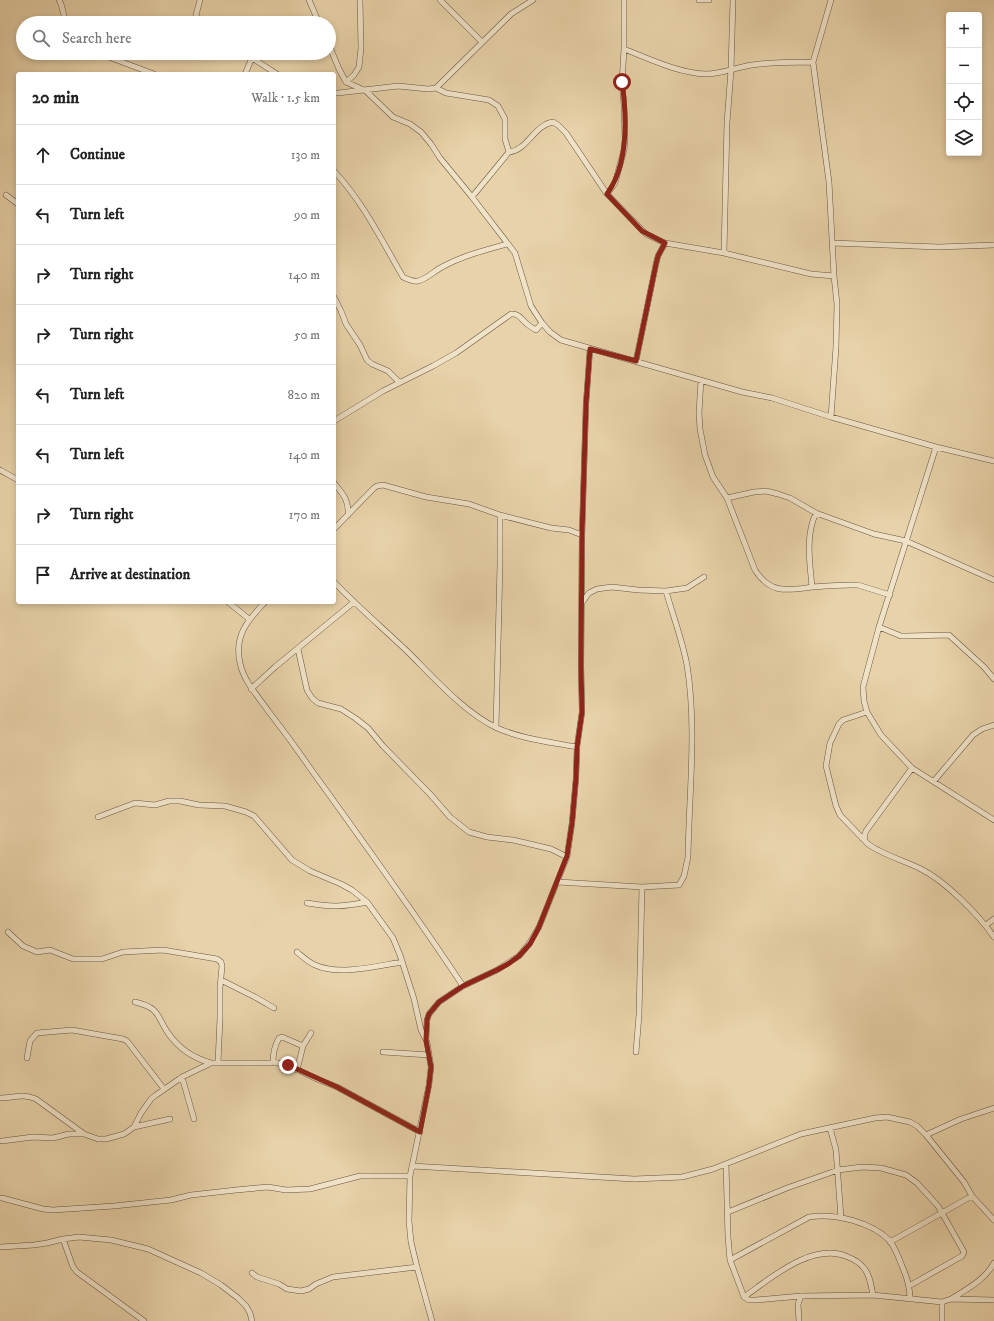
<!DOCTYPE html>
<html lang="en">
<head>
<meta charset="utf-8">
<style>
  body { margin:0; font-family:"IM FELL DW Pica",serif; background:#f6f6f6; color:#222 }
  .controls { position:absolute; right:12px; top:12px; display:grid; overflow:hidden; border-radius:4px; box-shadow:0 2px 6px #0003 }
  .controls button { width:36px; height:36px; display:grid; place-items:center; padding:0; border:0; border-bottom:1px solid #e0e0e0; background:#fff; color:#222; font:20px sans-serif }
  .stop { position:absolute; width:12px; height:12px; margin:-9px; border:3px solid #8f2418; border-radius:50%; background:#fff }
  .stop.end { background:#8f2418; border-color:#fff; box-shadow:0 1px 4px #0008 }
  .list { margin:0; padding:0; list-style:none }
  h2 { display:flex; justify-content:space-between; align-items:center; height:52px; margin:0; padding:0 16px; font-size:17px }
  h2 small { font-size:13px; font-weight:400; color:#767676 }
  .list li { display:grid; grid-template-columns:26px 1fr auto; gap:12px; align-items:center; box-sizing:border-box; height:60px; padding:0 16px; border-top:1px solid #e0e0e0 }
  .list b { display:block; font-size:15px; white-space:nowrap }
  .list em { font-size:13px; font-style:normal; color:#767676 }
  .icon { flex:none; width:22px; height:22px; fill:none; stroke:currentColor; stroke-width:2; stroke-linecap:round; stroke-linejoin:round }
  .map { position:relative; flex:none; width:994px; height:1321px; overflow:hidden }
  .search { position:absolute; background:#fff; box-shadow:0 2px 6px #0003; left:16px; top:16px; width:320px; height:44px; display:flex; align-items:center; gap:10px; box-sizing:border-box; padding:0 14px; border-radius:22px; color:#767676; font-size:15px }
  .panel { position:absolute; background:#fff; box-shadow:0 2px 6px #0003; left:16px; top:72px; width:320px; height:532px; border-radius:4px }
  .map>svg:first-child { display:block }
</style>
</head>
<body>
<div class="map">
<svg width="994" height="1321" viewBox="0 0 994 1321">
  <rect width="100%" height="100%" fill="#e8d2a9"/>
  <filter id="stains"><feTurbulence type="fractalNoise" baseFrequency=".005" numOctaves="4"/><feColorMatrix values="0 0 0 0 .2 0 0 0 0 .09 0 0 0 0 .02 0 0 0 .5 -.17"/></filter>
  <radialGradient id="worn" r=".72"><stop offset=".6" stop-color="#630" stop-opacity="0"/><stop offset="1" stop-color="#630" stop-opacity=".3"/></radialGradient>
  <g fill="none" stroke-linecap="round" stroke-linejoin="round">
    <defs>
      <path id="minor" d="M59 0 61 4 66 23
        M309 0 319 23
        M440 0 482 42
        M699 0H709
        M200 23 196 15 200 0
        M329 45 339 69 346 82 366 91 393 117 410 124 421 132 431 144 440 158 472 197 515 253 531 306 542 323 550 332 561 340 742 392 772 398 831 417 936 447 994 461
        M624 49C650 59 678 73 706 74 722 74 737 67 752 65 772 62 793 62 813 62
        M98 53 154 74
        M246 53 252 58 277 74
        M245 74 252 58
        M346 82 354 75 359 67 361 48 360 0
        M436 88 446 93 489 100 498 106 505 119V139L509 152 472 197
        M334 93H338L398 86 428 89 436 88 511 14 533 0
        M509 152C528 150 534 125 553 122L558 125 566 133 607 194 646 234 665 243 724 253 811 274 834 276
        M334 171C363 202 382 241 403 277 407 279 413 282 418 281 427 279 434 271 442 267 462 256 485 250 507 244
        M607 194 615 183 624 150 625 140 624 105 622 83 624 49V0
        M6 195 18 204
        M832 243 939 247 994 245
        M724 253 727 123 731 70 733 0
        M334 297 341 311 346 324 360 345 367 360 372 364 388 371 399 382
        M636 361 656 264 658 256 665 243
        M701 380 699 413 700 429 705 455 713 477 727 498 755 570C771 595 788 590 813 587 826 586 838 585 851 585H858L890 595
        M831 417 836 347 837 304 834 276 829 182 813 62 831 0
        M334 421 383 391 433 366 456 353 511 314C519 313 522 320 527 324 530 327 533 328 536 330L542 323
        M936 447 879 627 863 687 864 701 867 712 881 735 912 768 994 820
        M0 470 18 480
        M334 483C343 494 349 500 348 515
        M727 498 754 492 766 491 778 494 790 498 816 513 874 534 906 541 994 580
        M334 529 374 488 377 486 383 485 426 497 469 504 500 515 551 528 569 530 582 535
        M334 582C358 607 384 629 409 653 434 678 465 713 497 728 522 739 550 742 577 747
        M812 587C810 563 805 536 816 513
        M228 602 249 619
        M265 602C247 621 234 636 240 663 244 682 258 696 269 712 283 730 297 749 310 768 362 840 414 912 463 986
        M581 604 589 593 597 589 612 587 638 590 666 591 687 588 704 577
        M879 627 901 636H906L949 635 984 667 994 679
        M298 649 305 681 307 690 312 698 318 703 341 709 355 718 368 728 383 746 430 794 450 817 469 832 487 837 513 840 551 849 567 857
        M251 689 275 667 354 602
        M496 727 500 564V515
        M912 768 866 831C864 836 863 840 868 844 881 854 905 861 921 869 945 881 978 914 994 937
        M934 781 973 735 982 729 994 725
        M98 817 135 803 155 805 169 801H180L199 805 225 806 246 812 254 816 292 860 310 871 341 884 352 890 367 902 393 938 400 955 414 999 421 1030 427 1042 431 1067 429 1085 410 1176 409 1221 411 1242 417 1267 432 1321
        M864 840 840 815 836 806 826 766 830 743 839 724 843 720 867 712
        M558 882 642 887 639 1015 636 1052
        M642 887 679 885 684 876 688 857C689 793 697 728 687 665 682 639 673 616 666 591
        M307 903C331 907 343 907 367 902
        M986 925 994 919
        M8 932 23 946 37 952 50 950 73 959H102L123 952 163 950 217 959 221 962 222 966 220 988V1018L218 1063
        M297 952C303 957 308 962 315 965 339 976 377 966 402 962
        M221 980 255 997 274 1008
        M135 1002C160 1008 156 1015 168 1033 179 1049 193 1058 211 1063
        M426 1040 427 1020 429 1014 439 1002 463 986 497 970 519 956 529 944 539 927 567 857 572 823 576 778 577 747 582 712 581 666 582 535 586 404 590 349
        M383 1052 429 1055
        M27 1058 30 1041 37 1033 72 1030 123 1039 127 1041 164 1089
        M273 1062C273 1053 275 1045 279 1038L282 1037 303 1046
        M297 1070 303 1046 311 1033
        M182 1077 194 1119
        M0 1098C14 1098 22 1093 36 1099L84 1134 98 1139H106L124 1134 134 1127 141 1113 151 1099 156 1095 182 1077 211 1063H271L273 1062 288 1065 317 1079 337 1087 420 1132
        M134 1127 170 1119
        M830 1128 836 1150 841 1218
        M926 1135 964 1182 972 1196 994 1220
        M2 1141 33 1137 53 1138 69 1134H84
        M726 1164 728 1237 730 1260 744 1297 749 1300H756L801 1296 873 1295 942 1302 951 1299 994 1300
        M412 1166 634 1179 682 1177 713 1169 801 1134 875 1118 887 1117 910 1122 917 1126 926 1135 961 1119 994 1108
        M2 1198 43 1209 53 1210 114 1206 171 1200 191 1195 236 1190 268 1187 286 1190 310 1189 360 1176H410
        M728 1212 787 1188 838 1170 862 1167 881 1168 906 1175 917 1183 938 1206 964 1252 962 1256 909 1286
        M63 1239 73 1267 77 1272 144 1321
        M890 1242 972 1196
        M0 1247 34 1245 47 1243 63 1239 79 1237 111 1240 148 1249 201 1273 221 1285 238 1298 246 1306 250 1313 252 1321
        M730 1260 809 1217C835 1213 872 1222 890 1241 895 1248 899 1258 902 1266 907 1277 910 1287 910 1299
        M252 1273 257 1277 279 1284 287 1289 301 1291 309 1289 316 1284 333 1277 417 1267
        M744 1297C771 1278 813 1241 848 1257 853 1259 859 1262 863 1267 870 1274 871 1286 873 1295
        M951 1299C967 1289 985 1280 994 1263
        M942 1302V1321
        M799 1321 798 1304 801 1296"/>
    </defs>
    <use href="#minor" stroke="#655644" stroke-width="6"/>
    <use href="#minor" stroke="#f0e2c7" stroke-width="5"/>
  </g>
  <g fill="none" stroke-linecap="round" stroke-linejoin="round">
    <path stroke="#8f2418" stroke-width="5" d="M288 1065 337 1087 420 1132 429 1085 431 1067 426 1040 427 1020 429 1014 439 1002 463 986 497 970 508 964 519 956 530 944 539 927 567 856 572 823 576 778 577 747 582 712 581 666 582 535 586 404 590 349 636 361 656 264 658 256 665 243 642 231 607 194C629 164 627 118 622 82"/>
  </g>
  <rect width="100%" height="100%" filter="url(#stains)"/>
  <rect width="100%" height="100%" fill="url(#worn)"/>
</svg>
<div class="controls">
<button>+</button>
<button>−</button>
<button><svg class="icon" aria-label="locate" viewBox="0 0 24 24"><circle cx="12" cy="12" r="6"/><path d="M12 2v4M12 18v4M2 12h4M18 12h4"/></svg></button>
<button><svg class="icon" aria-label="layers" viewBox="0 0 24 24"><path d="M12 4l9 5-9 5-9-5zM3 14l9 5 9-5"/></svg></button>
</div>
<div class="stop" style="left:622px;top:82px"></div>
<div class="stop end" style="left:288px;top:1065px"></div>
<div class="search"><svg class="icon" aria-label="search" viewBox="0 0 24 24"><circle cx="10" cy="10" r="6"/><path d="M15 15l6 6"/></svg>Search here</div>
<section class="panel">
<h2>20 min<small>Walk · 1.5 km</small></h2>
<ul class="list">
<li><svg class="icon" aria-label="ahead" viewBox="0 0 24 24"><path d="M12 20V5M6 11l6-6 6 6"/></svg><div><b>Continue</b></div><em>130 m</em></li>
<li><svg class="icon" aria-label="left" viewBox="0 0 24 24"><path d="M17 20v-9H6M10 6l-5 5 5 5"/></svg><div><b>Turn left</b></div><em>90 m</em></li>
<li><svg class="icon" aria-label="right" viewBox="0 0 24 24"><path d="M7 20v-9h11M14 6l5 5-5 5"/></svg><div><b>Turn right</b></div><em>140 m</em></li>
<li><svg class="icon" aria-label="right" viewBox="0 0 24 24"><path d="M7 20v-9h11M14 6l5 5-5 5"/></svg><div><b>Turn right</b></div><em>50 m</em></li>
<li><svg class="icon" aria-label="left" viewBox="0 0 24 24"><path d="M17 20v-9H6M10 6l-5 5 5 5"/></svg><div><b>Turn left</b></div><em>820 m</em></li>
<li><svg class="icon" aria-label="left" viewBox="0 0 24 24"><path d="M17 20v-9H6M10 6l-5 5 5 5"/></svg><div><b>Turn left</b></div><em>140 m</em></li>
<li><svg class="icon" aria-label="right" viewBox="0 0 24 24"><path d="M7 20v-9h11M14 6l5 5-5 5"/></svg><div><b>Turn right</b></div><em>170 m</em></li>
<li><svg class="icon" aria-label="arrive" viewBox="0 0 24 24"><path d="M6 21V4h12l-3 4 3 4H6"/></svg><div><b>Arrive at destination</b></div></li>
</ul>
</section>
</div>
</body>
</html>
